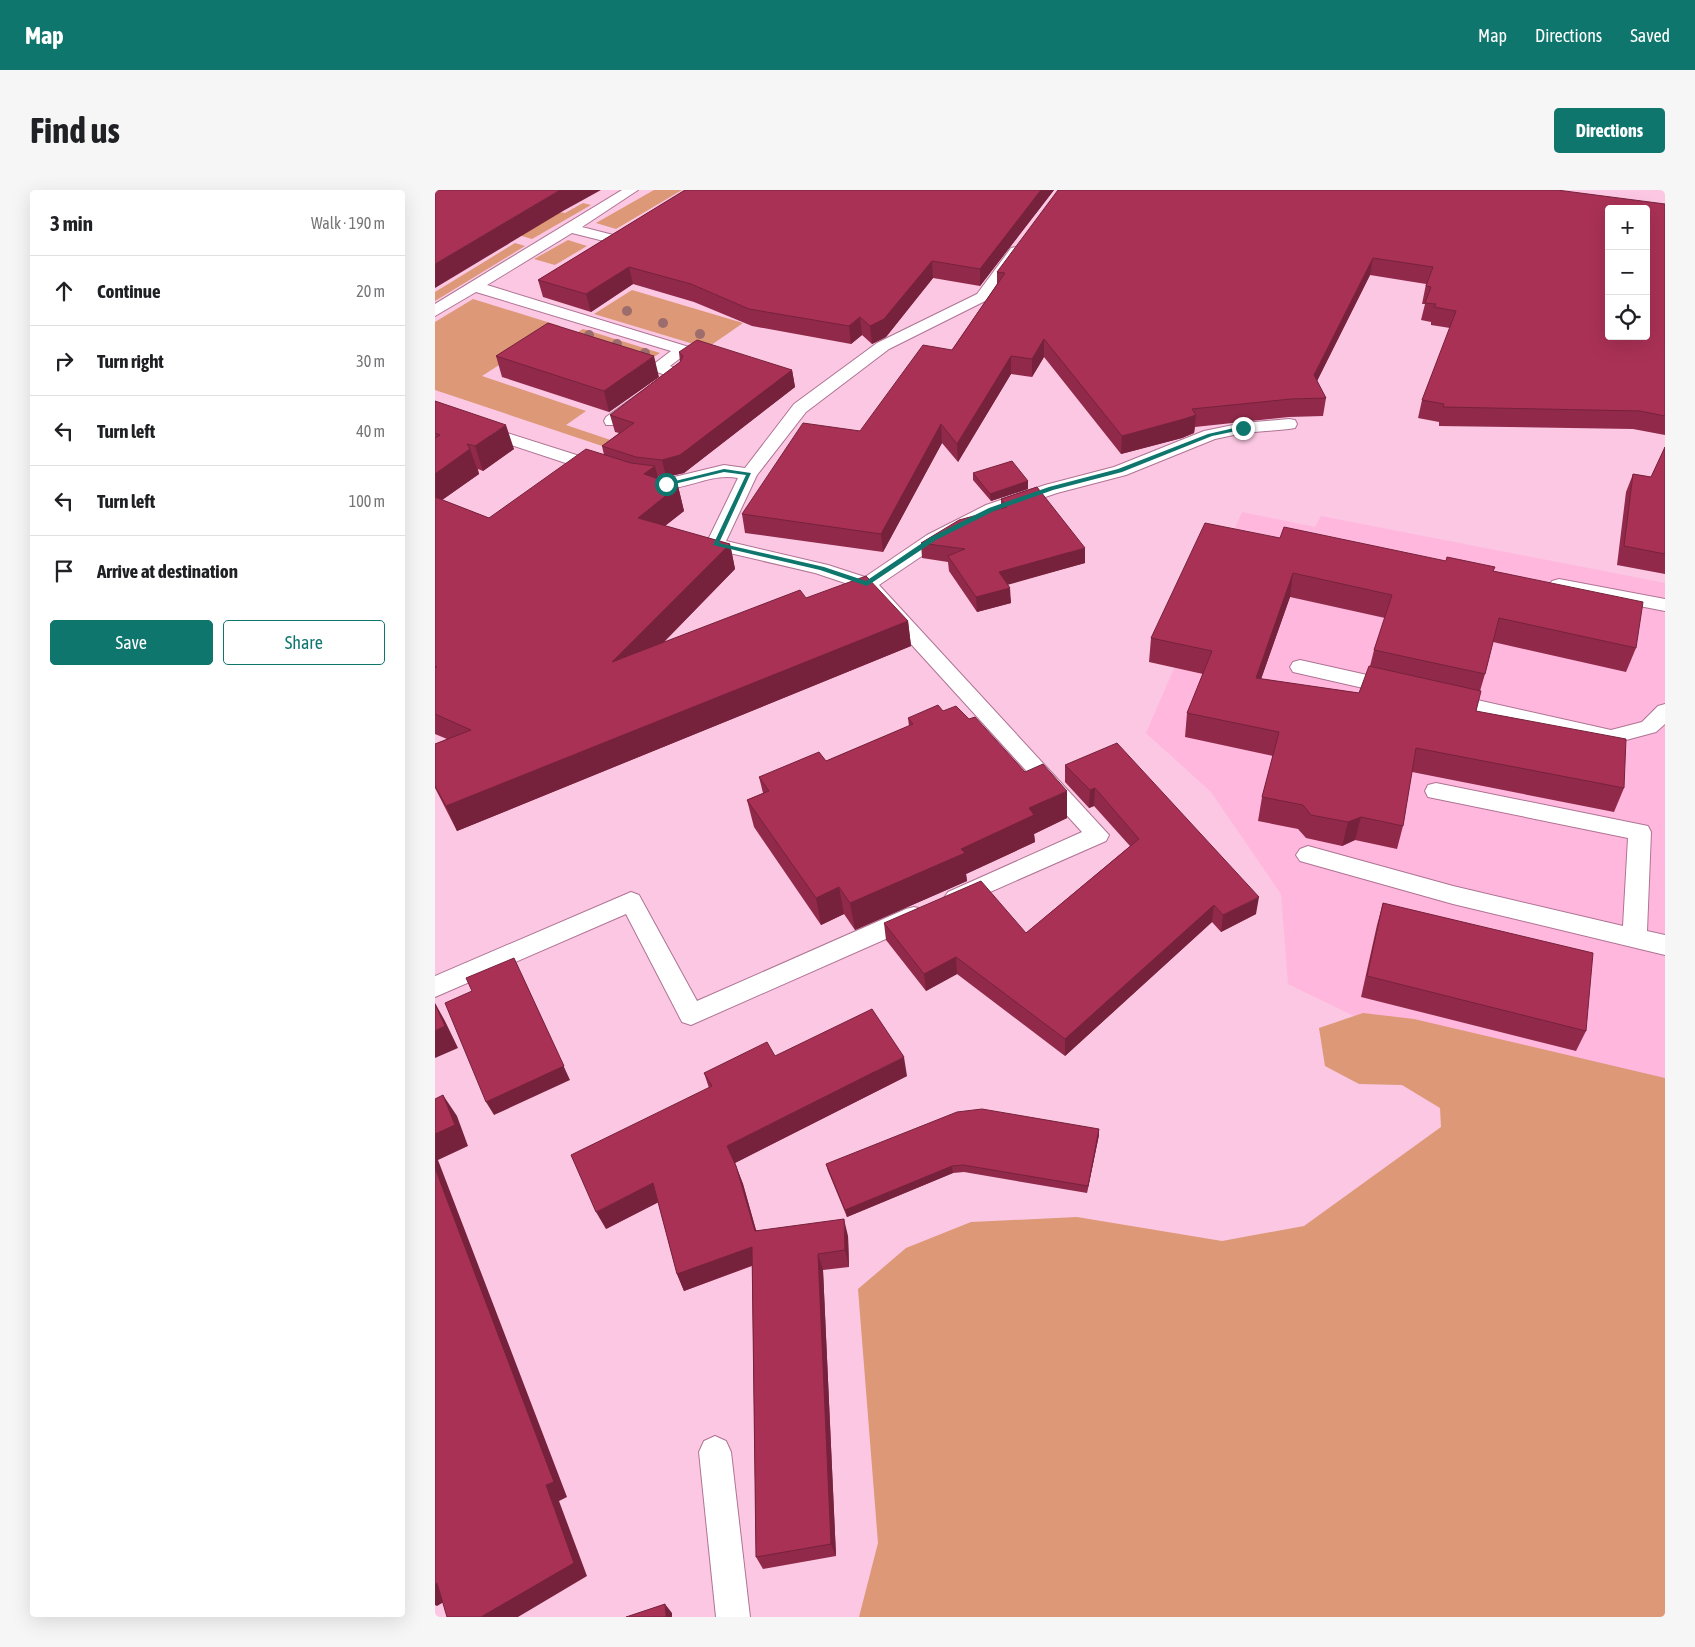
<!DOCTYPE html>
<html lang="en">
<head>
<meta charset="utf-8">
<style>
  body { margin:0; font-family:"Asap Condensed",sans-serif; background:#f6f6f6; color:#202124 }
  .controls { position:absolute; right:15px; top:15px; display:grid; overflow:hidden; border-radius:5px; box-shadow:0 5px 20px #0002 }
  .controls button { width:45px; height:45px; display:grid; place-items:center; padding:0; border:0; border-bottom:1px solid #e0e0e0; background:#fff; color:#202124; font:25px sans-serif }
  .stop { position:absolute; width:15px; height:15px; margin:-11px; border:4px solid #0f766e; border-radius:50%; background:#fff }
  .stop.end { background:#0f766e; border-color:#fff; box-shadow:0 1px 5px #0008 }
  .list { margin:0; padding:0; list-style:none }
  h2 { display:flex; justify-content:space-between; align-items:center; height:65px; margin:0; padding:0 20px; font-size:21px }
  h2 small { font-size:16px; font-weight:400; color:#757577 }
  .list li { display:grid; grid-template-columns:32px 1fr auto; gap:15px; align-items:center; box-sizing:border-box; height:70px; padding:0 20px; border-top:1px solid #e0e0e0 }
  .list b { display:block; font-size:19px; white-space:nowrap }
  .list em { font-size:16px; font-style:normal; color:#757577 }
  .actions { display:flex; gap:10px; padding:15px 20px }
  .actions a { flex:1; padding:11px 0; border:1px solid #0f766e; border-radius:5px; text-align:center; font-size:18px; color:#0f766e }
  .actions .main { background:#0f766e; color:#fff }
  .icon { flex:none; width:28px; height:28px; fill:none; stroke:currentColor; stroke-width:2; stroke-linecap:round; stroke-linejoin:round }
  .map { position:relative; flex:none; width:1230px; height:1427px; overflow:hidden; border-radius:5px }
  header { display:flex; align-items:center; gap:30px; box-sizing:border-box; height:70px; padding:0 25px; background:#0f766e; color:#fff }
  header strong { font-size:24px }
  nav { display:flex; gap:28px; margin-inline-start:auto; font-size:18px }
  .intro { display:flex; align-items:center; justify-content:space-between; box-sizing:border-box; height:120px; padding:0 30px }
  h1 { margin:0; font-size:35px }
  .button { padding:12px 22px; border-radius:5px; background:#0f766e; color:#fff; font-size:18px; font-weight:700 }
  main { display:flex; gap:30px; padding:0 30px }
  aside { flex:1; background:#fff; border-radius:5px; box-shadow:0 5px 20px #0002 }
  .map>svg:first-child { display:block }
</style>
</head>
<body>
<header>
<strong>Map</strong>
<nav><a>Map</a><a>Directions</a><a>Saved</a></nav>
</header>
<div class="intro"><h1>Find us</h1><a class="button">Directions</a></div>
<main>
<aside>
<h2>3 min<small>Walk · 190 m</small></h2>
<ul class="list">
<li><svg class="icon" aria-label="ahead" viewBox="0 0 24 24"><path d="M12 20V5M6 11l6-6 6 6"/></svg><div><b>Continue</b></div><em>20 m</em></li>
<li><svg class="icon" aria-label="right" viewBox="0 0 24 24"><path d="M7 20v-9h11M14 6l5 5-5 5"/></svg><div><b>Turn right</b></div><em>30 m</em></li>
<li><svg class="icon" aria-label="left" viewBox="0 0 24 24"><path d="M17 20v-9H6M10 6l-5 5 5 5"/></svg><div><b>Turn left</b></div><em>40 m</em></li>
<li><svg class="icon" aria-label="left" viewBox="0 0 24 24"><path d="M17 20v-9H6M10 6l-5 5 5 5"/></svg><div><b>Turn left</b></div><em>100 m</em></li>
<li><svg class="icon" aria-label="arrive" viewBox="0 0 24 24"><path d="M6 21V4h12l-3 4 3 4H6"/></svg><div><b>Arrive at destination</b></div></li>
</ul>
<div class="actions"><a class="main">Save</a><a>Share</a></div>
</aside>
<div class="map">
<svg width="1230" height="1427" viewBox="0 0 1230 1427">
  <rect width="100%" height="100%" fill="#fbc7e2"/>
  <path fill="#ffb7dd" d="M807 322 880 337 886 326 1230 393V899L956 844 853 794 846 704 776 602 711 543Z"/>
  <path fill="#dc9877" d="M219 0H247L181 39 161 33Z
    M148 13 156 15 97 49 83 45 124 22 130 23Z
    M133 50 152 56 120 75 99 69Z
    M80 53 90 56 0 111V102Z
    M197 100 308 133 272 158 159 124Z
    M38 109 125 136 47 186 151 221 131 235 220 265 212 271 0 200V132Z
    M148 139 225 163 214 170 137 146Z
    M928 823 979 829 1230 888V1427H424L443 1353 423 1099 471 1058 536 1032 642 1027 787 1051 869 1036 1006 937 1005 918 967 895 924 894 890 876 884 838Z"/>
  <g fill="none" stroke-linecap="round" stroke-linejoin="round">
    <defs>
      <path id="lane" d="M187 0H203L147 37 186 47 188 50 186 53 181 54 137 43 52 95 254 157 256 160 235 176 248 181 250 184 248 187 183 235H171L169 231 171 227 230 185 217 180 215 177 236 161 41 102 0 126V114Z
        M581 57 588 61 552 110 454 159 371 222 322 285 291 351 393 375 430 387 492 345 551 315 610 295 679 277 769 241 808 233 854 229 860 230 862 234 860 238 854 239 808 243 780 249 691 285 622 303 563 323 506 353 444 395 674 645 671 651 521 717 513 714 509 708 513 702 647 642 425 398 380 383 273 358 271 354 303 288C277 283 256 298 230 299 219 300 206 297 195 295L192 291 195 287 201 286 231 289 289 275 310 278 359 214 442 153 542 104 576 58Z
        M0 220 173 275 176 279 173 283H161L0 230Z
        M1124 389 1230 409V421L1117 399 1114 395 1117 391Z
        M865 470 959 491 966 493 969 498 966 503 959 505 858 482 855 477 858 472Z
        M1011 503 1176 540 1207 532 1223 516 1230 514V534L1221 542 1176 554 1004 515 1001 510 1004 505Z
        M1001 593 1213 636 1216 642 1212 741 1230 745V765L1018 714 865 671 861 665 865 659 873 656 1018 696 1188 736 1193 648 993 607 990 601 993 595Z
        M196 702 204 705 262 811 471 719 479 717 487 719 491 726 487 733 256 835 247 832 191 724 0 807V786Z
        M280 1246 291 1251 296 1262 315 1427H281L264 1262 269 1251Z"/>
    </defs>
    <use href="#lane" stroke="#af7394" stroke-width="2"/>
    <use href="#lane" fill="#fff" fill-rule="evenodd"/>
  </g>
  <g fill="#9c6d6c">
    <circle cx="192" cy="121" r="5"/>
    <circle cx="228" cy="133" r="5"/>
    <circle cx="265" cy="144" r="5"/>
    <circle cx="154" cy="145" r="5"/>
    <circle cx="182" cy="154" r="5"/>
    <circle cx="210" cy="163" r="5"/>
  </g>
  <path fill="#912a4a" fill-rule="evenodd" d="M250 0H619L545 96 498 88 451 147 437 154 427 145 416 154 317 136 259 112 198 94 156 122 108 107 103 90Z
    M1230 14V245L1198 239 1004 236V232L983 228 987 210 1015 138 996 135V132L986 130 990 114H987L991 94 935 85 882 191 891 208 888 226 854 227 760 237 759 243 747 248 686 264 609 167 597 187 576 184 523 272 507 253 448 362 310 343 307 324 425 241 517 160 562 94V82Z
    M244 162 357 180 360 197 249 283 231 287 223 286 224 290 243 296 249 321 230 336 295 354 300 379 229 452 371 408 473 431 476 456 22 641 0 598V554L12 549 0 544V211L79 259 48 281 43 279 44 284 7 310 54 328 169 265 167 256 184 243 180 242 175 225 245 172Z
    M61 166 224 187 174 222 67 187Z
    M1230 257V384L1182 375 1191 302 1198 284 1216 287Z
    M538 283 593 291V299L556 311 538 290Z
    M566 309 650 373 573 394 576 413 542 422 514 381 513 372 487 368 486 353 566 319Z
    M845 348 1058 381 1201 458 1191 482 1058 452 1050 484 1045 501 1041 521 1189 598 1179 622 977 582 968 636 962 659 920 650 907 656 871 648 863 639 823 631 827 607 838 566 750 547 752 523 768 484 714 472 716 448ZM855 407 950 428 939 460 935 476 924 503 826 489Z
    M508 521 534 529 632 628 599 644 600 652 531 684 532 691 420 740 409 724 386 735 319 637 312 610 328 603 324 587 391 571 474 536 473 528Z
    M630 575 821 724 786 742 777 732 630 866 522 784 491 801 451 750 449 733 591 743 695 656 659 616 654 618 630 592Z
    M948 713 1151 841 1141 861 926 807 942 735Z
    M340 866 472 886 300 973 308 994 321 1040 413 1046 414 1077 388 1080 401 1366 328 1379 321 1367 317 1076 249 1101 242 1084 223 1012 171 1039 274 898 269 883Z
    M664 939V945L652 1003 529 982 518 983 412 1027 393 981 391 974Z"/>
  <path fill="#76223c" d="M125 0H166L128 21 0 98V74Z
    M606 0H619L545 96V79Z
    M938 68 935 85 876 203 879 185Z
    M497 71 498 88 451 147 437 154 435 136Z
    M194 77 198 94 156 122 151 104Z
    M425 127 427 145 416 154 414 136Z
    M609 149V167L597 187V169Z
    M219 166 224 187 174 222 169 201Z
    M576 166V184L523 272 522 254Z
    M357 180 360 197 249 283 231 287 227 270Z
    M761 225 759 243 747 248 686 264 687 246Z
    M506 234 507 253 448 362 446 344Z
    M71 235 79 259 48 281 40 256Z
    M35 259 44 284 0 315V284Z
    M220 276 226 300 209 284Z
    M593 291V299L556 311 555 304Z
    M243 296 249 321 209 352 203 328Z
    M295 354 300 379 185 497 177 472Z
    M650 358V373L565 397 564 382Z
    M858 383 855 407 818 512 821 488Z
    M575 398 576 413 542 422 541 407Z
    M473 431 476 456 22 641 11 616Z
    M660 598 659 616 654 618 655 600Z
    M632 601V628L599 644 600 652 531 684 532 691 420 740 415 713 526 659 594 618Z
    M926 627 920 650 907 656 913 632Z
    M404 697 409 724 386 735 381 708Z
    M824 707 821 724 786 742 788 725Z
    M779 715 777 732 630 866V849Z
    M521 767 522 784 491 801 489 784Z
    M86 783 135 890 59 925 51 912Z
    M0 813 10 831 23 858 0 868Z
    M469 867 472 886 298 974 292 956Z
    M8 905 22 926 33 956 3 970 132 1307 124 1311 152 1386 83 1427H46L111 1295 0 978V944Z
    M664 939V945L652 1003 653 996Z
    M301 976 308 994 326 1058 320 1041Z
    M517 976 518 983 412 1027 410 1020Z
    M218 993 226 1011 171 1039 161 1022Z
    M409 1029 413 1046 414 1077 410 1060Z
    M317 1057 323 1073 249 1101 242 1084Z
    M383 1064 388 1080 401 1366 396 1354Z
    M2 1393 19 1406 2 1416 0 1415V1394Z
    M230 1414 237 1423V1427H231Z"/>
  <path fill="#a93156" stroke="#76223c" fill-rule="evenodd" d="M0 0H125L0 74Z
    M250 0H606L545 79 497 71 449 129 435 136 425 127 414 136 314 119 256 94 194 77 151 104 103 90Z
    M623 0H1122L1230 14V226L1205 221 1008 217 1009 214 987 210 1021 121 999 117 1001 114 990 113 996 97 991 96 998 77 938 68 879 185 891 208 856 209 757 219 761 225 749 229 687 246 609 149 597 169 576 166 522 254 506 234 446 344 307 324 368 233 425 241 488 155 517 160 570 83 562 82ZM1174 19H1211V146H1174Z
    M113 133 219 166 169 201 61 166Z
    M262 150 357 180 245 265 227 270 201 267 167 256 199 233 175 225 245 172 248 166 244 162Z
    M0 211 71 235 40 256 32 254 35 259 0 284V248L5 245 0 243Z
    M1230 257V364L1189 356 1198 284 1216 287Z
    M151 259 196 273 220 276 209 284 243 296 203 328 295 354 177 472 365 400 371 408 431 386 473 431 11 616 0 596V554L36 540 0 524V478L2 477 0 476V307L54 328Z
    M577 271 593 291 555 304 538 283Z
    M602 297 650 358 564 382 575 398 541 407 513 366 530 359 486 353 524 330 572 317 566 309Z
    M770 333 845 348 849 337 1011 371 1012 367 1060 377 1058 381 1208 412 1201 458 1064 428 1050 484 939 460 957 405 858 383 821 488 924 503 934 476 1046 501 1041 521 1191 549 1189 598 981 558 968 636 926 627 913 632 876 625 868 615 827 607 844 542 752 523 777 461 716 448Z
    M503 515 508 521 521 516 534 529 540 527 590 582 608 574 632 601 594 618 599 625 526 659 530 663 415 713 404 697 381 708 312 610 334 601 324 587 384 562 391 571 478 534 473 528Z
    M682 553 824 707 788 725 779 715 630 849 521 767 489 784 449 733 546 691 591 743 704 649 660 598 655 600 630 575Z
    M948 713 1158 763 1151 841 932 786Z
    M79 768 129 876 51 912 10 813 37 801 31 788Z
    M0 814 10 836 0 841Z
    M437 819 469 867 292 956 301 976 320 1041 409 1029 410 1060 383 1064 396 1354 321 1367 317 1057 242 1084 218 993 161 1022 136 965 277 896 269 883 332 852 340 866Z
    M8 905 20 935 0 944V909Z
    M547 919 664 939 653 996 528 975 517 976 410 1020 391 974 522 922Z
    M0 978 119 1292 111 1295 139 1373 46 1427H12L2 1393 0 1394Z
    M230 1414 231 1427H191Z"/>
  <path fill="#0f766e" d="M808 236 811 239 777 246 687 282 618 300 559 321 501 350 432 396 385 380 278 355 311 285 289 282 231 296 228 294 289 279 316 283 284 353 389 377 431 391 496 347 554 318 614 297 683 279 773 244Z"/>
</svg>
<div class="controls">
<button>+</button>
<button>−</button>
<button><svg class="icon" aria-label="locate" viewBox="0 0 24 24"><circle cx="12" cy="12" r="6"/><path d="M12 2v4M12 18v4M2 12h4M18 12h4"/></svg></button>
</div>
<div class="stop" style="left:231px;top:294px"></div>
<div class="stop end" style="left:808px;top:238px"></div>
</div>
</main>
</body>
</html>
